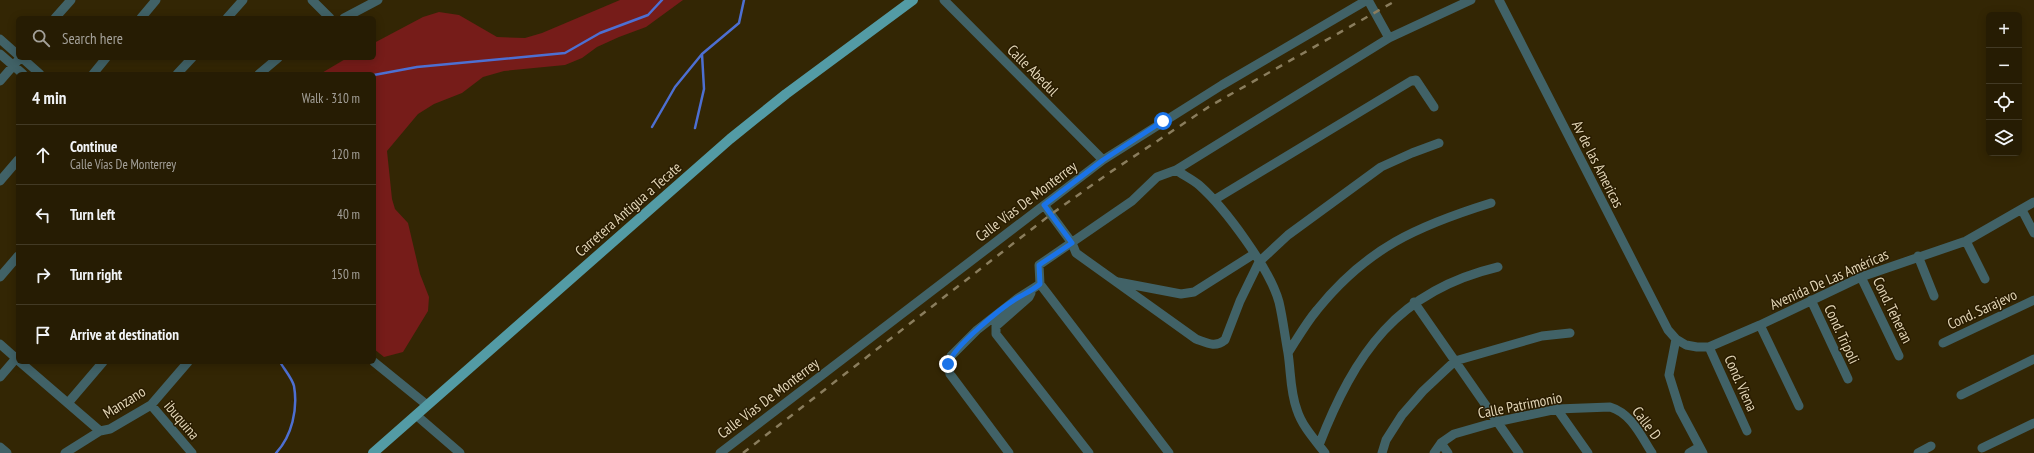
<!DOCTYPE html>
<html lang="en">
<head>
<meta charset="utf-8">
<style>
  body { margin:0; font-family:"PT Sans Narrow",sans-serif; background:#322912; color:#f1f3f6 }
  .controls { position:absolute; right:12px; top:12px; display:grid; overflow:hidden; border-radius:6px; box-shadow:0 2px 10px #0003 }
  .controls button { width:36px; height:36px; display:grid; place-items:center; padding:0; border:0; border-bottom:1px solid #423a25; background:#261c03; color:#f1f3f6; font:20px sans-serif }
  .stop { position:absolute; width:12px; height:12px; margin:-9px; border:3px solid #1a73e8; border-radius:50%; background:#fff }
  .stop.end { background:#1a73e8; border-color:#fff; box-shadow:0 1px 4px #0008 }
  .list { margin:0; padding:0; list-style:none }
  h2 { display:flex; justify-content:space-between; align-items:center; height:52px; margin:0; padding:0 16px; font-size:17px }
  h2 small { font-size:13px; font-weight:400; color:#a4a19a }
  .list li { display:grid; grid-template-columns:26px 1fr auto; gap:12px; align-items:center; box-sizing:border-box; height:60px; padding:0 16px; border-top:1px solid #423a25 }
  .list b { display:block; font-size:15px; white-space:nowrap }
  .list p { margin:0; font-size:13px; white-space:nowrap; color:#a4a19a }
  .list em { font-size:13px; font-style:normal; color:#a4a19a }
  .icon { flex:none; width:22px; height:22px; fill:none; stroke:currentColor; stroke-width:2; stroke-linecap:round; stroke-linejoin:round }
  .map { position:relative; flex:none; width:2034px; height:453px; overflow:hidden }
  .search { position:absolute; background:#261c03; box-shadow:0 2px 10px #0003; left:16px; top:16px; width:360px; height:44px; display:flex; align-items:center; gap:10px; box-sizing:border-box; padding:0 14px; border-radius:6px; color:#a4a19a; font-size:15px }
  .panel { position:absolute; background:#261c03; box-shadow:0 2px 10px #0003; left:16px; top:72px; width:360px; height:292px; border-radius:6px }
  .map>svg:first-child { display:block }
</style>
</head>
<body>
<div class="map">
<svg width="2034" height="453" viewBox="0 0 2034 453">
  <rect width="100%" height="100%" fill="#332604"/>
  <path fill="#761c19" d="M620 0H683L646 27 619 37 597 47 582 58 565 65 504 71 483 77 462 93 434 104 418 114 387 151 392 199 395 209 408 223 420 274 429 297 428 311 403 352 384 357 374 349V74H320L347 58H374V43L423 17 439 12 459 15 497 37 525 38 542 33Z"/>
  <g fill="none" stroke-linecap="round" stroke-linejoin="round">
    <path stroke="#4d6fd2" stroke-width="2.5" d="M374 75 417 67 565 53 600 33 648 15 662 0
      M652 127 675 87 702 54 739 23 744 0
      M695 128 704 89 702 54
      M276 453C292 436 298 409 294 386 292 378 284 369 280 362"/>
    <path stroke="#416267" stroke-width="9" d="M312 0 330 18
      M944 0 1103 160
      M1368 0 1389 38
      M1499 0 1668 330 1676 339 1686 345 1697 347H1709L1760 325 1861 277 1966 241 2034 202
      M55 18 71 0
      M141 18 156 0
      M227 18 243 0
      M344 18 378 0
      M0 39 18 55
      M0 54 23 74
      M22 58 40 74
      M93 74 106 58
      M177 74 192 58
      M259 74 278 58
      M0 81 20 58
      M1176 170C1183 175 1192 179 1199 185 1225 208 1270 269 1279 302 1283 319 1285 337 1288 353 1291 372 1290 392 1297 410 1302 426 1315 440 1325 453
      M0 181 18 160
      M1214 200 1411 81 1416 80 1434 107
      M1044 205 1072 243 1076 253 1196 339C1207 343 1215 348 1225 340L1240 301 1259 262 1288 235 1381 167 1412 153 1439 143
      M2022 210 2034 233
      M1966 241 1985 279
      M1918 256 1934 296
      M0 277 18 256
      M1861 277 1899 356
      M1118 282 1181 294 1194 292 1254 254
      M1040 284 1169 453
      M1031 293 1029 297 996 326V334L1089 453
      M1811 300 1848 379
      M1414 302 1519 453
      M1760 325 1799 406
      M1676 339 1669 375 1680 410 1703 453
      M1943 343 2034 300
      M0 344 18 360
      M1709 347 1747 431
      M1288 353C1297 339 1306 323 1317 310 1367 248 1417 226 1491 203
      M20 362 100 431
      M374 362 427 405
      M0 377 18 356
      M1961 395 2034 359
      M68 403 103 362
      M151 405 192 453
      M1557 409 1588 453
      M416 415 460 453
      M1441 443 1448 453
      M1319 445C1355 353 1397 291 1498 267
      M0 447 7 453
      M1982 448 2034 423
      M65 453 100 431 110 429 151 405 188 362
      M720 453 1103 160 1222 85 1367 0
      M1009 453 950 374 948 364 951 356 977 330 1018 298 1040 284 1039 265 1132 201 1157 177 1176 170 1389 38 1471 0
      M1382 453 1386 440 1402 415 1423 391 1455 361 1542 336 1570 333
      M1434 453 1441 443 1454 434 1496 422 1557 409 1610 407C1631 413 1641 436 1652 453
      M1689 453 1699 447
      M1918 453 1931 446"/>
    <path stroke="#539ba5" stroke-width="10" d="M373 453 730 139 786 94 913 0"/>
    <path stroke="#8a7d5d" stroke-width="2.5" stroke-dasharray="7 7" stroke-linecap="butt" d="M743 453 1050 215 1109 173 1210 106 1397 0"/>
  </g>
  <g fill="none" stroke-linecap="round" stroke-linejoin="round">
    <path stroke="#1a73e8" stroke-width="5" d="M948 364C954 346 1002 307 1019 297 1026 293 1033 290 1040 284L1039 265 1072 243 1044 205 1103 160 1163 121"/>
  </g>
  <g text-anchor="middle" dominant-baseline="central" stroke-width="3" stroke-linejoin="round" paint-order="stroke">
    <g font-size="15" fill="#e2d5b6" stroke="#291c00">
      <text transform="translate(1033 70) rotate(45)">Calle Abedul</text>
      <text transform="translate(1598 164) rotate(63)">Av de las Americas</text>
      <text transform="translate(1026 201) rotate(-37)">Calle Vías De Monterrey</text>
      <text transform="translate(628 209) rotate(-41)">Carretera Antigua a Tecate</text>
      <text transform="translate(1829 279) rotate(-24)">Avenida De Las Américas</text>
      <text transform="translate(1982 309) rotate(-25)">Cond. Sarajevo</text>
      <text transform="translate(1893 310) rotate(64)">Cond. Teheran</text>
      <text transform="translate(1842 334) rotate(65)">Cond. Tripoli</text>
      <text transform="translate(1741 383) rotate(66)">Cond. Viena</text>
      <text transform="translate(768 398) rotate(-37)">Calle Vías De Monterrey</text>
      <text transform="translate(124 402) rotate(-32)">Manzano</text>
      <text transform="translate(1520 405) rotate(-11)">Calle Patrimonio</text>
      <text transform="translate(182 420) rotate(50)">ibuquina</text>
      <text transform="translate(1647 423) rotate(53)">Calle D</text>
    </g>
  </g>
</svg>
<div class="controls">
<button>+</button>
<button>−</button>
<button><svg class="icon" aria-label="locate" viewBox="0 0 24 24"><circle cx="12" cy="12" r="6"/><path d="M12 2v4M12 18v4M2 12h4M18 12h4"/></svg></button>
<button><svg class="icon" aria-label="layers" viewBox="0 0 24 24"><path d="M12 4l9 5-9 5-9-5zM3 14l9 5 9-5"/></svg></button>
</div>
<div class="stop" style="left:1163px;top:121px"></div>
<div class="stop end" style="left:948px;top:364px"></div>
<div class="search"><svg class="icon" aria-label="search" viewBox="0 0 24 24"><circle cx="10" cy="10" r="6"/><path d="M15 15l6 6"/></svg>Search here</div>
<section class="panel">
<h2>4 min<small>Walk · 310 m</small></h2>
<ul class="list">
<li><svg class="icon" aria-label="ahead" viewBox="0 0 24 24"><path d="M12 20V5M6 11l6-6 6 6"/></svg><div><b>Continue</b><p>Calle Vías De Monterrey</p></div><em>120 m</em></li>
<li><svg class="icon" aria-label="left" viewBox="0 0 24 24"><path d="M17 20v-9H6M10 6l-5 5 5 5"/></svg><div><b>Turn left</b></div><em>40 m</em></li>
<li><svg class="icon" aria-label="right" viewBox="0 0 24 24"><path d="M7 20v-9h11M14 6l5 5-5 5"/></svg><div><b>Turn right</b></div><em>150 m</em></li>
<li><svg class="icon" aria-label="arrive" viewBox="0 0 24 24"><path d="M6 21V4h12l-3 4 3 4H6"/></svg><div><b>Arrive at destination</b></div></li>
</ul>
</section>
</div>
</body>
</html>
